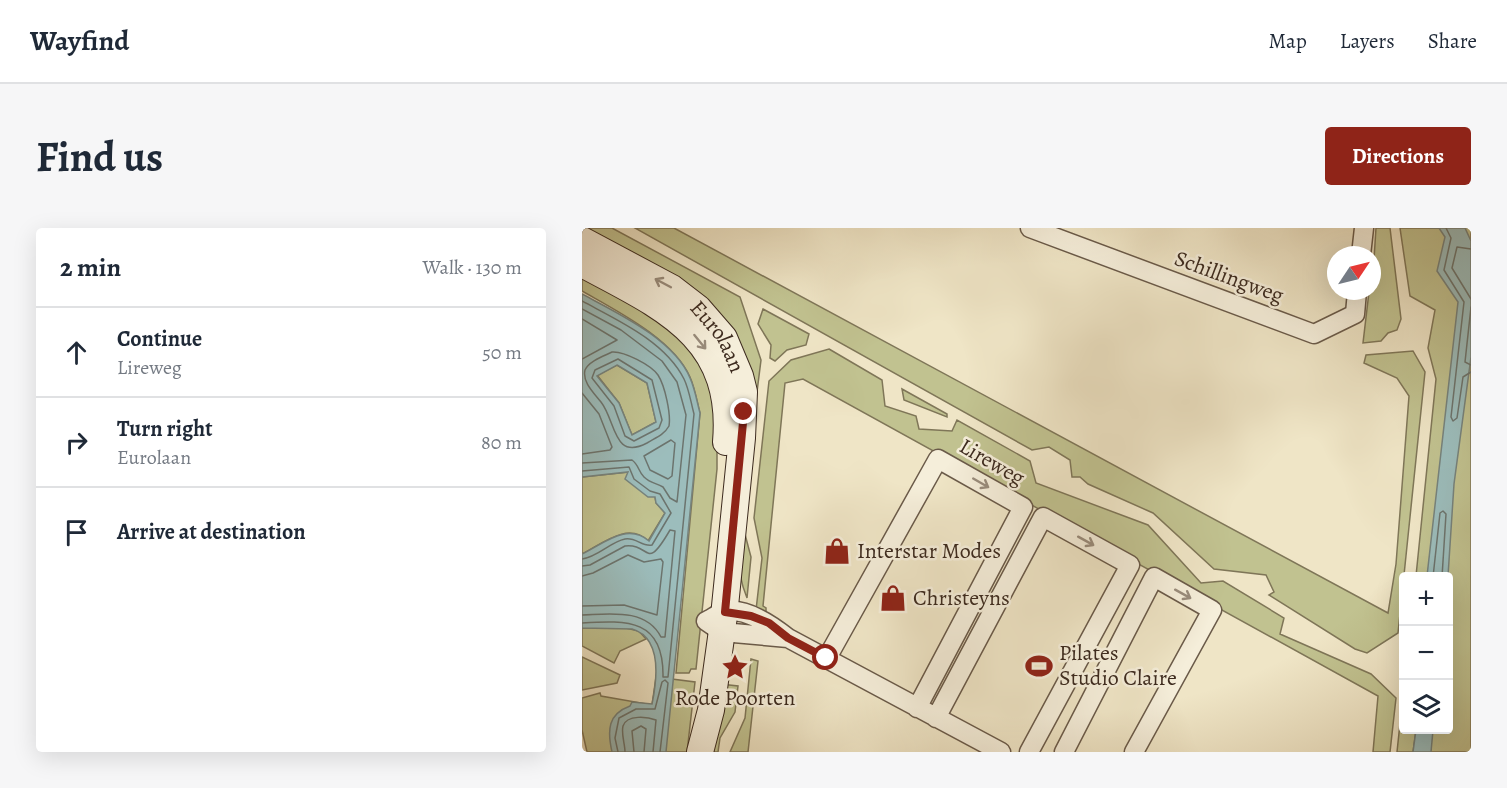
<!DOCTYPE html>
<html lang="en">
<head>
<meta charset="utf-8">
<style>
  body { margin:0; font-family:Alegreya,serif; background:#f6f6f7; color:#1f2937 }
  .controls { position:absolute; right:18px; bottom:18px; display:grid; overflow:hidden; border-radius:6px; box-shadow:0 6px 24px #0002 }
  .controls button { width:54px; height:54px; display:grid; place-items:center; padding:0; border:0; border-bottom:2px solid #e0e1e3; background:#fff; color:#1f2937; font:30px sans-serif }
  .compass { position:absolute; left:745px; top:18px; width:54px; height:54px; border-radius:50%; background:#fff; box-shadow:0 6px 24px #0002; rotate:55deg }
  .stop { position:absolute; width:18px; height:18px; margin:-14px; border:4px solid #8f2418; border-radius:50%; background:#fff }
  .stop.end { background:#8f2418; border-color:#fff; box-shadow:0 2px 6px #0008 }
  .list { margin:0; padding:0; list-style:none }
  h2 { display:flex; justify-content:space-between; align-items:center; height:78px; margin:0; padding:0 24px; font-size:26px }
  h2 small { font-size:20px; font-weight:400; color:#747a83 }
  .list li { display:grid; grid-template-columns:39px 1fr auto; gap:18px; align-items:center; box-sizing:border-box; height:90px; padding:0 24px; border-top:2px solid #e0e1e3 }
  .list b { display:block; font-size:22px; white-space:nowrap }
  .list p { margin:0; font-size:20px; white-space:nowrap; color:#747a83 }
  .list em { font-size:20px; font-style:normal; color:#747a83 }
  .icon { flex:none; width:33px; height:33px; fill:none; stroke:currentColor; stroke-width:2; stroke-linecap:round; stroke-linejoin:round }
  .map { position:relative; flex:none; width:889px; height:524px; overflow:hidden; border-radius:6px }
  header { display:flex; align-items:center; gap:36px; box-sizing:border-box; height:84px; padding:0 30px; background:#fff; border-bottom:2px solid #e0e1e3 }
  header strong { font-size:28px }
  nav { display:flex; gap:33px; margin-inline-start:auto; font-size:21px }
  .intro { display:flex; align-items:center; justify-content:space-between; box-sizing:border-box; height:144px; padding:0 36px }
  h1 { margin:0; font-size:42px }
  .button { padding:15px 27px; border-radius:6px; background:#8f2418; color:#fff; font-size:21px; font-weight:700 }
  main { display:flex; gap:36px; padding:0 36px }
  aside { flex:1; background:#fff; border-radius:6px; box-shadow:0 6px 24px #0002 }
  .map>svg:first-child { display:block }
</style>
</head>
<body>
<header>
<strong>Wayfind</strong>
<nav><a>Map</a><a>Layers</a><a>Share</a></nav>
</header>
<div class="intro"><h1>Find us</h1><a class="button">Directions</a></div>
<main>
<aside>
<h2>2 min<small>Walk · 130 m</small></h2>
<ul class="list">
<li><svg class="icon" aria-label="ahead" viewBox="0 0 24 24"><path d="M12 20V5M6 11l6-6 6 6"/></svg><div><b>Continue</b><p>Lireweg</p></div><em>50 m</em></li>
<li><svg class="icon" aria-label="right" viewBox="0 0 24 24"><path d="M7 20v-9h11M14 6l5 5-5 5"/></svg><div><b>Turn right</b><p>Eurolaan</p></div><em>80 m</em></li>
<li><svg class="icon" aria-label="arrive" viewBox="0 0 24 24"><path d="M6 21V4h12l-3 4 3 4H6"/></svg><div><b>Arrive at destination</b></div></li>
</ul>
</aside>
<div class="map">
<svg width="889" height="524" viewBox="0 0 889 524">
  <rect width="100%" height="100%" fill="#efe5c6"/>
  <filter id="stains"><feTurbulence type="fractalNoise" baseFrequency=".00333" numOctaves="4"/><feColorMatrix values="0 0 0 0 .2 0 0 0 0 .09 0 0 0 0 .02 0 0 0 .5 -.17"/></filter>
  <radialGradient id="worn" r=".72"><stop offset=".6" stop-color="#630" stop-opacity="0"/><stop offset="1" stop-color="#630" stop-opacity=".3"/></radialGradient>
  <path fill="#c1c290" stroke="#7f7658" stroke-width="1.5" d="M0 0H30L158 69 179 132 159 291 169 329 165 370C151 336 155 300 158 263 161 232 167 199 167 168 167 79 70 45 5 9Z
    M53 0H92L806 385 814 336 827 168 815 150 782 135 784 127 831 123 843 144 816 405 785 425 773 421 687 367 692 364 684 347 632 341 571 285 506 256 498 249H490L488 232 467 219 450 222Z
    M794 0H808L819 91 815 102 806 105 799 113 781 115 787 64 790 63Z
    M818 0H889V524H841L842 502H866V349L834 348 854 151 846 120 853 82 828 68Z
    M0 44 87 93 113 120 135 178V241L114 441H109L107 445H94L118 185C115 174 113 160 108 149 91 111 35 83 0 63Z
    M181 81 227 106 224 117 205 122 193 133 188 130 189 117 176 96Z
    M247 121 300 152 303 178 334 188 337 201 370 203 375 192 448 233 454 255 566 297 619 355 641 353 702 390 698 406 789 446 814 470 808 524H791L796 468 221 151 203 155 181 378 184 380V384L174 382 180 330 172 290 187 153 209 132Z
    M35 137 65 155 74 194 50 207 37 175 15 147Z
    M320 161 365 186V189L322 172Z
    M47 244 73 269 74 275 83 285 66 313C46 293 20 316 0 326V249Z
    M39 399 57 403 64 411 38 423 32 435 0 418V400Z
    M0 429 38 447 35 455 0 462Z
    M169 431 176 433 166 524H148L163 490Z
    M74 449 113 454 105 524H5L0 502V470L18 465 19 468 70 477Z
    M138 456 156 458 153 484 138 510 136 524H130Z
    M821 467 822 502H834L831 524H815Z"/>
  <path fill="#9cbdbc" stroke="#76837d" stroke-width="1.5" fill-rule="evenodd" d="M848 0H883L889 13V129L872 256 866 348H845L876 74 855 43 863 9 857 0Z
    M0 66C35 85 92 111 108 150 113 161 115 174 118 185L84 524H30C25 502 26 486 48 478L50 474 70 476C75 452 81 410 50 401L0 400V326C21 316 45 294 67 313L83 285 74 275 73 269H66L43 251 46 244 0 249ZM35 137 65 155 74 194 50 207 37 175 15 148Z
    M834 502H851L849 524H831Z"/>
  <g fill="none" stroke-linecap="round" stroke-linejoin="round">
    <path stroke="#6c746e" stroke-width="1.5" d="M864 0 869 10 862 42 882 74 869 189 871 193 875 190 881 149 889 144
      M889 21 875 19 870 40 889 71
      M0 73C35 92 83 113 102 151 107 161 109 175 112 186L86 449H81C82 391 46 392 0 395
      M889 79 883 134 889 137
      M0 81 39 102 80 133 95 154 104 187 95 274 88 270 81 259C74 255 68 255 62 249 56 243 57 237 50 232L0 235
      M0 91 35 112 0 131
      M30 124C42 123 69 137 76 147 83 158 89 186 87 198 82 207 73 210 65 215 31 233 34 193 19 174 12 165 0 154 3 142 7 133 22 128 30 124Z
      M36 131 70 152 80 192 77 200 52 213 43 208 32 178 10 150 13 142Z
      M0 165 17 186 30 219 28 222 0 226
      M89 212 93 215 90 248 86 251 68 242 62 228Z
      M0 243 47 239 52 251 68 263 78 266 89 285 70 317C60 319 54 309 43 311 28 314 16 329 0 331
      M0 338 8 337 43 318C69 315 63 345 88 302L93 303 83 409H79C64 380 28 386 0 387
      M0 348 11 345 46 327 62 334 79 331 81 334 75 387 42 377 0 378
      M851 349 858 285 861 283 864 286 860 349
      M36 524 33 510 37 490 54 481H73L80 454 83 452 86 455 78 524
      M43 524C43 516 39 506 41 498 45 486 66 489 74 492L71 524
      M52 524 50 503 59 498 64 501 62 524"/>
    <defs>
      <path id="street" d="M448 0 732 106 773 86 775 63
        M779 27 782 0
        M206 410 140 404 124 393C129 391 135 386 141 384 162 378 191 398 206 410L419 524
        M245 430 356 231 441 279 335 480
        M354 490 461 289 548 337 447 524
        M482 524 572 349 630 382 552 524"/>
      <g id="secondary">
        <path id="s1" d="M0 12 90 60 116 80 142 110 158 148 162 164 160 210 142 388 129 482 118 524"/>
        <path d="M0 36C80 79 153 108 144 214"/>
      </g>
    </defs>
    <use href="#street" stroke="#6a5a49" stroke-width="21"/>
    <use href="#secondary" stroke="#3d2b1f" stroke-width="28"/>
    <use href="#street" stroke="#f5eeda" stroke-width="18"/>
    <use href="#secondary" stroke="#f5eeda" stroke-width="26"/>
  </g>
  <defs><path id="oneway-shaft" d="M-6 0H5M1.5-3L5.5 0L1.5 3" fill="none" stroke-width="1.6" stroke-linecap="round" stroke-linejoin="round" transform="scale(1.5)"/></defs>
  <g stroke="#998c7c">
    <use href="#oneway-shaft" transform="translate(81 55) rotate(-152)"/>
    <use href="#oneway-shaft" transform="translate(118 114) rotate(51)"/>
    <use href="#oneway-shaft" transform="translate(399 255) rotate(30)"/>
    <use href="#oneway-shaft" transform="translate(504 313) rotate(29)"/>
    <use href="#oneway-shaft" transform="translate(601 366) rotate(29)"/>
  </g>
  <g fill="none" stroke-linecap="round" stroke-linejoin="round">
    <path stroke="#8f2418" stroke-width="8" d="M162 184 143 384 169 388 187 395 206 410 244 430"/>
  </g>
  <defs>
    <symbol id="shop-bare" viewBox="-9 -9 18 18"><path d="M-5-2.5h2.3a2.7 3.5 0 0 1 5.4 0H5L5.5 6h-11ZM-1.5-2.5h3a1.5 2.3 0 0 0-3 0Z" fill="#8f2418" stroke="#f5eeda" stroke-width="2.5" paint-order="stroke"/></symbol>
    <symbol id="stadium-bare" viewBox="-9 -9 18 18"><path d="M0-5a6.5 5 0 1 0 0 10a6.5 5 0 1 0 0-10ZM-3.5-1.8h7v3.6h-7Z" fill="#8f2418" stroke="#f5eeda" stroke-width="2.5" paint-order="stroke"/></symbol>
    <symbol id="sight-bare" viewBox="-9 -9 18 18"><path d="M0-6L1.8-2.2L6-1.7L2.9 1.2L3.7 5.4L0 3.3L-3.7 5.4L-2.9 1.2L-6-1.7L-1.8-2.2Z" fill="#8f2418" stroke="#f5eeda" stroke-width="2.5" paint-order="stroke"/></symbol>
  </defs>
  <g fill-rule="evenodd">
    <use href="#shop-bare" x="236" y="304" width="38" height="38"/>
    <use href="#shop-bare" x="292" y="351" width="38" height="38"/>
    <use href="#stadium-bare" x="438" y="419" width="38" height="38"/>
    <use href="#sight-bare" x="134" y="420" width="38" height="38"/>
  </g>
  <g text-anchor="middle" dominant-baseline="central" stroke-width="5" stroke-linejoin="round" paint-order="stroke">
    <g font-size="22" fill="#3d2b1f" stroke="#f5eeda">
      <text transform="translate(647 49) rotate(20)">Schillingweg</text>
      <text stroke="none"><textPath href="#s1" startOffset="170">Eurolaan</textPath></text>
      <text transform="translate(410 234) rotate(30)">Lireweg</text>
    </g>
    <g font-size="22" fill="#3d2b1f" stroke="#f5eeda" text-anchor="start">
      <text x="275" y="323">Interstar Modes</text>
      <text x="331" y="370">Christeyns</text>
      <text x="477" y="425">Pilates<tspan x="477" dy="25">Studio Claire</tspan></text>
      <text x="153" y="470" text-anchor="middle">Rode Poorten</text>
    </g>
  </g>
  <rect width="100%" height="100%" filter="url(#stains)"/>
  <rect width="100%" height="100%" fill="url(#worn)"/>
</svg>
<div class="controls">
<button>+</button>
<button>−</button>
<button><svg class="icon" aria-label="layers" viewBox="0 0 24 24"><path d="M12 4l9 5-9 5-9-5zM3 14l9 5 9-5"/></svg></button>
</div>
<svg class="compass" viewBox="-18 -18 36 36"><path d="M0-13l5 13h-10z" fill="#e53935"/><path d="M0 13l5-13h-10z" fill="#747a83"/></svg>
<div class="stop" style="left:244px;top:430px"></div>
<div class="stop end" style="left:162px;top:184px"></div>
</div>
</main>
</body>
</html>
